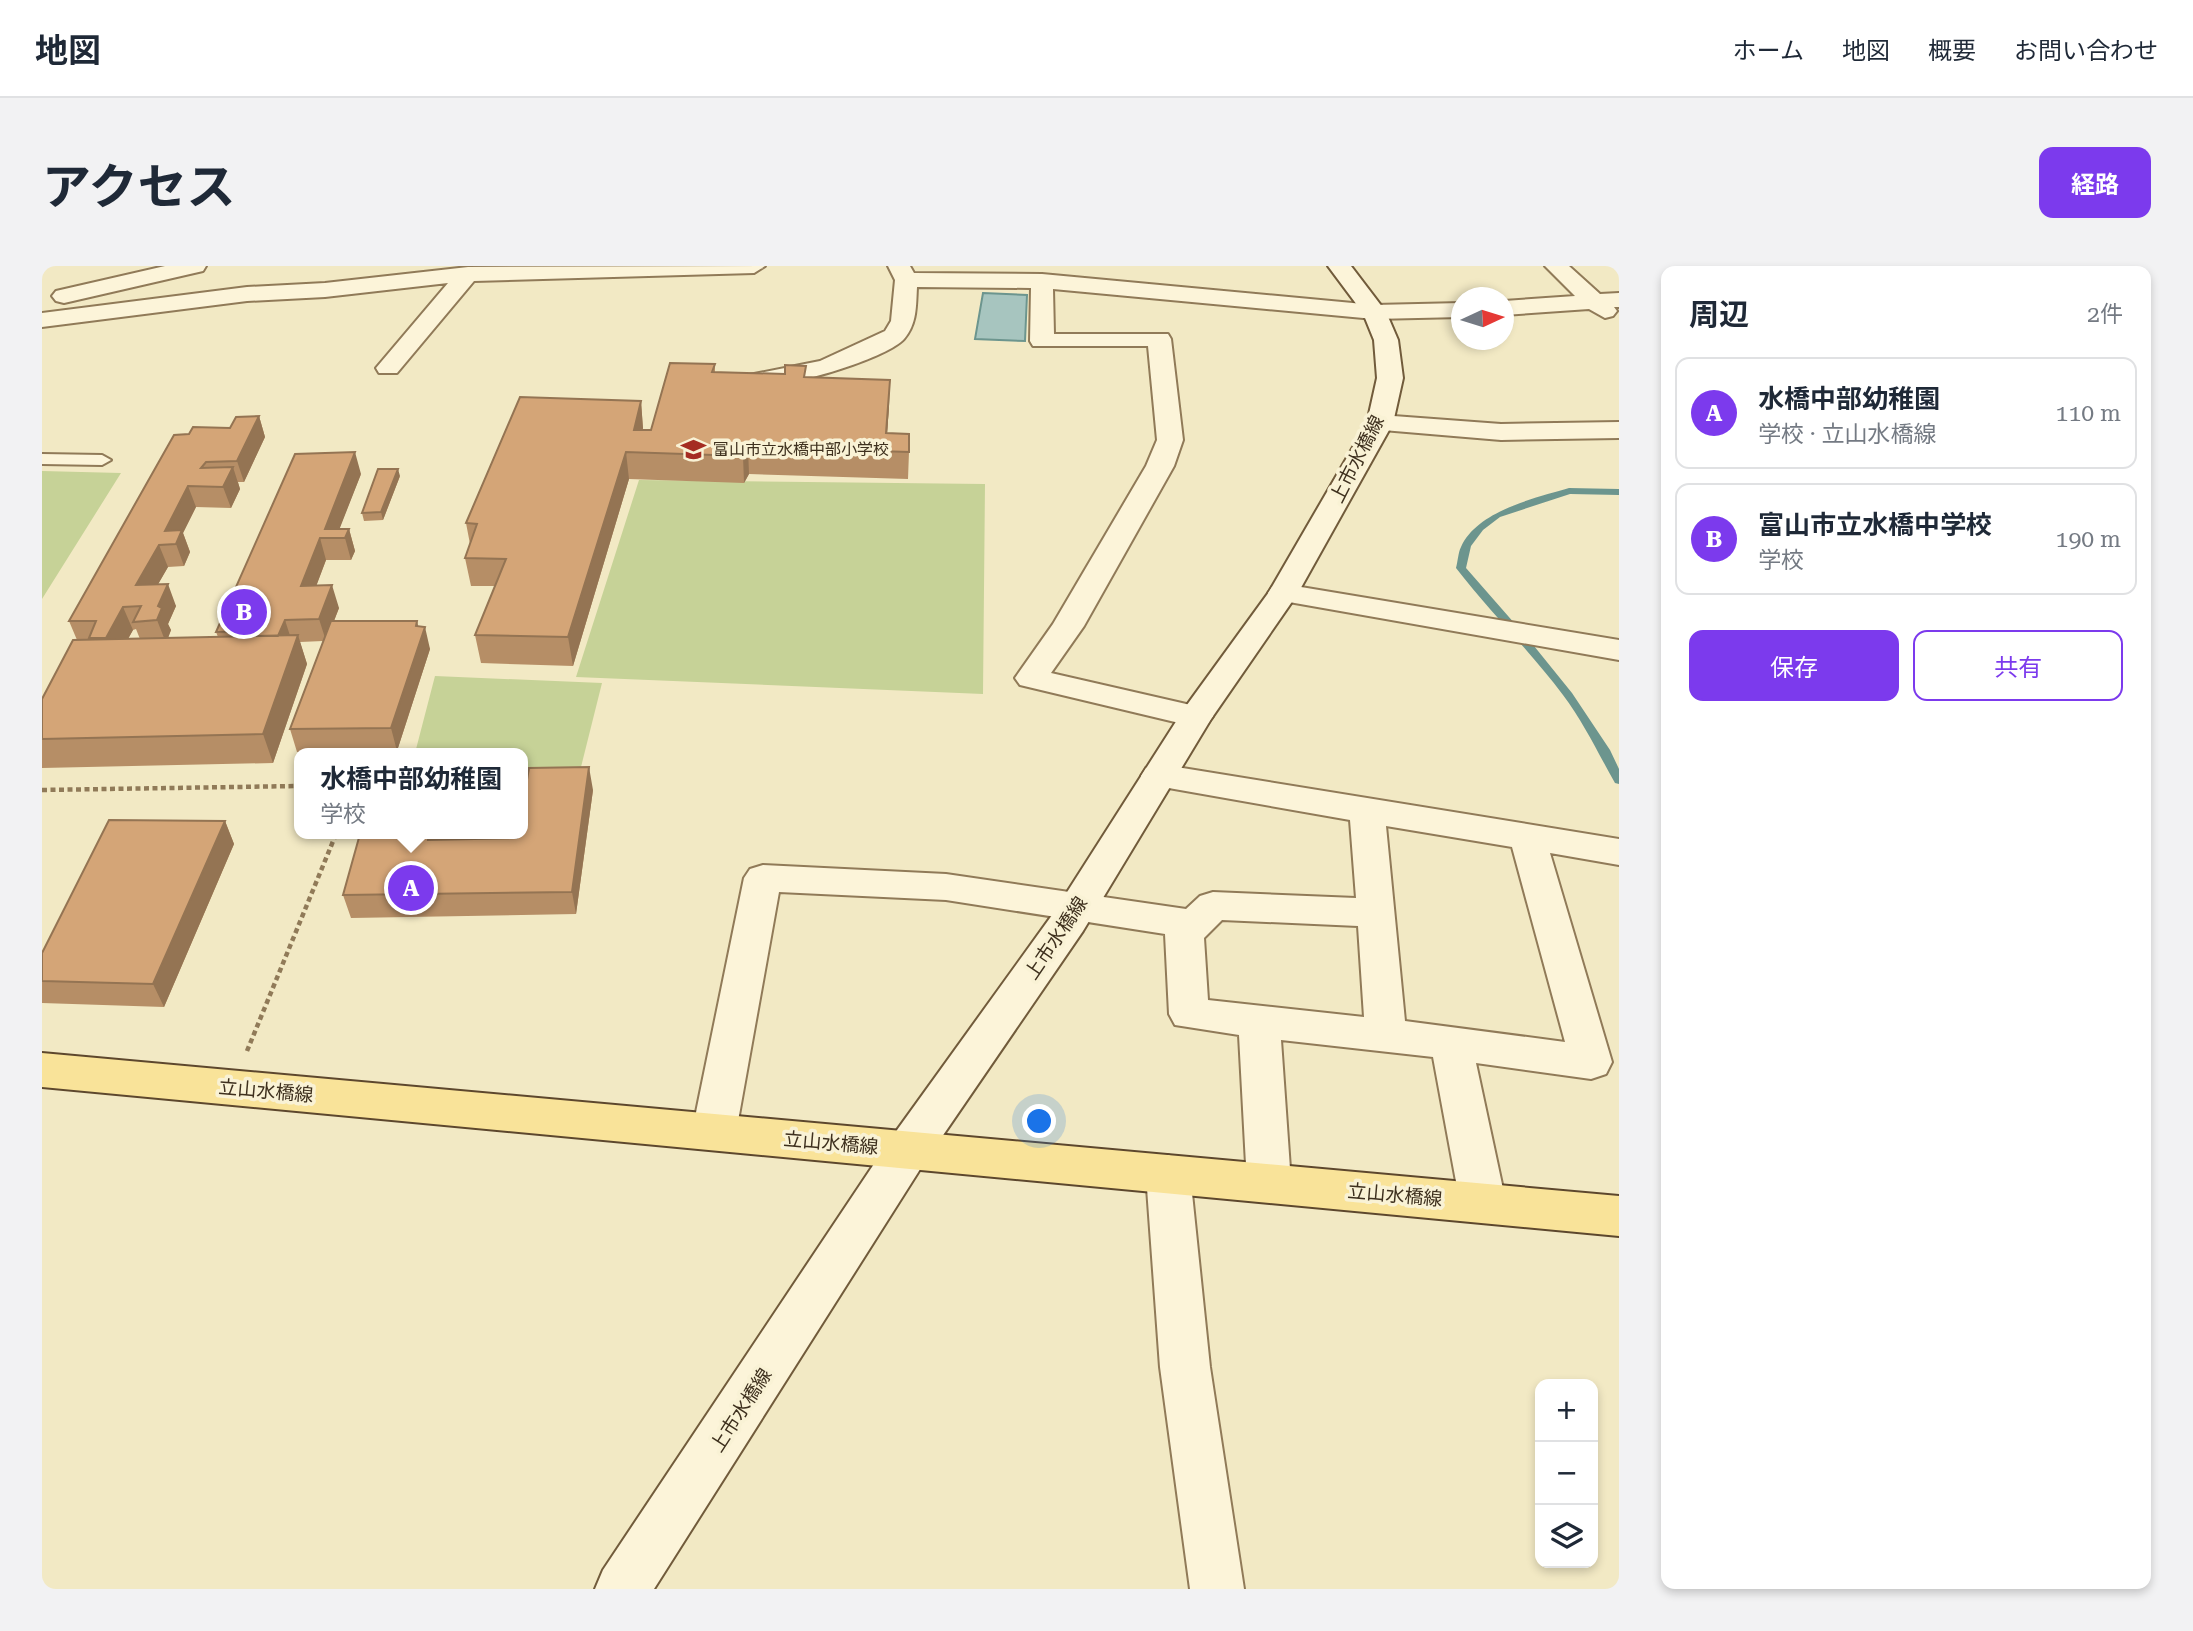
<!DOCTYPE html>
<html lang="ja">
<head>
<meta charset="utf-8">
<style>
  body { margin:0; font-family:"Roboto Serif","Noto Sans JP",serif; background:#f2f2f3; color:#1f2937 }
  .controls { position:absolute; right:21px; bottom:21px; display:grid; overflow:hidden; border-radius:14px; box-shadow:0 4px 10px #0003 }
  .controls button { width:63px; height:63px; display:grid; place-items:center; padding:0; border:0; border-bottom:2px solid #e0e1e3; background:#fff; color:#1f2937; font:35px sans-serif }
  .compass { position:absolute; left:1409px; top:21px; width:63px; height:63px; border-radius:50%; background:#fff; box-shadow:0 4px 10px #0003; rotate:86deg }
  .you { position:absolute; left:998px; top:856px; width:24px; height:24px; margin:-18px; border:5px solid #fff; border-radius:50%; background:#1a73e8; box-shadow:0 0 0 10px #1a73e833 }
  .badge { display:grid; place-items:center; width:46px; height:46px; border-radius:50%; background:#7c3aed; color:#fff; font-size:23px; font-weight:700 }
  .pin { position:absolute; translate:-50% -50%; border:4px solid #fff; box-shadow:0 2px 7px #0006 }
  .popup { position:absolute; left:252px; top:482px; width:234px; height:91px; box-sizing:border-box; display:grid; place-content:center; border-radius:14px; background:#fff; filter:drop-shadow(0 2px 5px #0005); font-size:23px; white-space:nowrap; color:#747a83 }
  .popup b { font-size:26px; color:#1f2937 }
  .popup::after { content:''; position:absolute; left:50%; top:100%; margin-left:-14px; border:14px solid transparent; border-top-color:#fff }
  .list { margin:0; padding:0; list-style:none }
  h2 { display:flex; justify-content:space-between; align-items:center; height:91px; margin:0; padding:0 28px; font-size:30px }
  h2 small { font-size:23px; font-weight:400; color:#747a83 }
  .list li { display:grid; grid-template-columns:46px 1fr auto; gap:21px; align-items:center; box-sizing:border-box; height:112px; margin:0 14px 14px; padding:0 14px; border:2px solid #e0e1e3; border-radius:14px }
  .list b { display:block; font-size:26px; white-space:nowrap }
  .list p { margin:0; font-size:23px; white-space:nowrap; color:#747a83 }
  .list em { font-size:23px; font-style:normal; color:#747a83 }
  .actions { display:flex; gap:14px; padding:21px 28px }
  .actions a { flex:1; padding:16px 0; border:2px solid #7c3aed; border-radius:14px; text-align:center; font-size:24px; color:#7c3aed }
  .actions .main { background:#7c3aed; color:#fff }
  .icon { flex:none; width:38px; height:38px; fill:none; stroke:currentColor; stroke-width:2; stroke-linecap:round; stroke-linejoin:round }
  .map { position:relative; flex:none; width:1577px; height:1323px; overflow:hidden; border-radius:14px }
  header { display:flex; align-items:center; gap:42px; box-sizing:border-box; height:98px; padding:0 35px; background:#fff; border-bottom:2px solid #e0e1e3 }
  header strong { font-size:33px }
  nav { display:flex; gap:38px; margin-inline-start:auto; font-size:24px }
  .intro { display:flex; align-items:center; justify-content:space-between; box-sizing:border-box; height:168px; padding:0 42px }
  h1 { margin:0; font-size:49px }
  .button { padding:18px 32px; border-radius:14px; background:#7c3aed; color:#fff; font-size:24px; font-weight:700 }
  main { display:flex; gap:42px; padding:0 42px }
  aside { flex:1; background:#fff; border-radius:14px; box-shadow:0 4px 10px #0003 }
  .map>svg:first-child { display:block }
</style>
</head>
<body>
<header>
<strong>地図</strong>
<nav><a>ホーム</a><a>地図</a><a>概要</a><a>お問い合わせ</a></nav>
</header>
<div class="intro"><h1>アクセス</h1><a class="button">経路</a></div>
<main>
<div class="map">
<svg width="1577" height="1323" viewBox="0 0 1577 1323">
  <rect width="100%" height="100%" fill="#f2e9c4"/>
  <path fill="#c6d297" d="M0 205 79 207 0 333Z
    M597 214 943 218 941 428 534 411Z
    M393 410 560 417 538 505 481 509V487H373Z"/>
  <path fill="#a7c5bf" stroke="#6c958e" stroke-width="2" d="M941 27 985 29 983 75 933 73Z"/>
  <g fill="none" stroke-linecap="round" stroke-linejoin="round">
    <path fill="#6c958e" fill-rule="evenodd" d="M1527 222 1577 223V229L1528 228 1458 251 1441 264 1429 280 1424 302 1488 375 1530 427 1568 484 1577 503V518L1573 517C1556 487 1542 457 1521 429 1488 385 1448 346 1414 302 1416 295 1416 287 1419 281 1435 245 1493 232 1527 222Z"/>
    <defs>
      <path id="service" d="M0 188 60 189 69 194 60 199 0 198Z"/>
      <path id="minor" d="M123 0H164L161 5 22 37 14 35 10 30 14 25Z
        M723 0 712 7 432 15 355 107H337L334 102 406 17 283 31 205 35 0 61V47L205 21 283 17 426 1Z
        M846 0H868L872 7 1000 8 1332 39 1420 37V51L1332 53 1011 23 1012 68H1126L1129 73 1141 174 1132 200 1042 360 1009 407 1166 443 1171 450 1166 457 1154 461 978 419 973 412 1011 358 1104 200 1115 174 1106 80H991L988 75 989 22 875 21C874 40 875 58 862 73 843 94 731 127 702 120L698 115 702 110 778 95 843 65 849 55 853 14Z
        M1503 0H1527L1558 28 1577 27V41H1572L1575 45 1571 50 1563 52 1547 43 1462 49V35L1533 30Z
        M1338 149 1459 158 1577 156V172L1459 174 1329 163 1325 157 1329 151Z
        M1241 318 1577 374V394L1230 333 1226 327 1230 321Z
        M1116 498 1577 573V599L1508 587 1570 796 1564 808 1549 813 1434 797 1464 937 1457 951 1441 956 1425 951 1418 937 1391 791 1239 774 1249 917 1243 930 1227 936 1211 930 1205 917 1197 769 1133 759 1127 748 1123 668 904 634 737 626 694 866 687 879 672 884 657 879 650 866 702 612 708 603 721 599 904 608 1144 643 1158 630 1171 626 1314 632 1308 554 1104 518 1099 510 1104 502ZM1344 560 1470 581 1523 776 1363 755ZM1180 654 1316 660 1322 751 1166 734 1162 672Z
        M1126 889 1142 895 1148 908 1168 1101 1202 1323H1148L1118 1101 1104 908 1110 895Z"/>
      <path id="secondary" d="M1286 0H1309L1344 46 1356 74 1361 112 1351 157 1256 327 1169 453 1041 665 882 897 612 1323H553L561 1304 850 871 1013 645 1142 443 1227 326 1325 157 1335 112 1332 74 1321 47Z"/>
      <path id="primary" d="M0 787 1577 930V970L0 821Z"/>
    </defs>
    <use href="#service" stroke="#907a58" stroke-width="4"/>
    <use href="#minor" stroke="#907a58" stroke-width="4"/>
    <use href="#secondary" stroke="#715b3b" stroke-width="4"/>
    <use href="#primary" stroke="#5d472d" stroke-width="4"/>
    <path stroke="#907a58" stroke-width="4.5" stroke-dasharray="5 3.5" stroke-linecap="butt" d="M0 524 257 520
      M205 785 294 568"/>
    <use href="#service" fill="#fcf4d9" fill-rule="evenodd"/>
    <use href="#minor" fill="#fcf4d9" fill-rule="evenodd"/>
    <use href="#secondary" fill="#fcf4d9" fill-rule="evenodd"/>
    <use href="#primary" fill="#f9e399" fill-rule="evenodd"/>
  </g>
  <path fill="#b68e66" fill-rule="evenodd" d="M673 98V106L764 111 847 140 845 167 867 186 866 213 707 208 702 217 587 213 531 400 439 397 433 369 453 320H429L423 292 428 278 424 257 599 135 601 164H609Z
    M217 150 223 171 202 216H196L198 223 189 242 154 241 141 267 148 286 142 300 126 301 116 318 134 340 126 358 129 364 126 372 176 371 174 366 319 208 297 263H307L313 285 309 294H284L274 320 297 342 292 355 376 360 388 383 355 485 255 486 248 463 281 375 258 376 265 398 231 497 0 502V433L35 374 27 355 147 168 188 162ZM94 363 98 373H86L91 364Z
    M358 210 341 254 322 255 320 247Z
    M551 524 534 648 309 652 301 629 318 568H399L397 574 475 572Z
    M183 555 192 578 122 741 0 737V687Z"/>
  <path fill="#947453" d="M848 114 847 140 844 185V167Z
    M599 135 601 162 595 187 592 164Z
    M217 150 223 171 202 216 195 195Z
    M706 181 707 208 702 217 701 190Z
    M313 186 319 208 294 272 283 263Z
    M584 186 587 213 531 400 526 371Z
    M191 201 198 223 189 242 181 221Z
    M356 203 358 210 341 254 339 246Z
    M146 220 154 241 141 267 148 286 142 300 134 278 123 265Z
    M307 263 313 285 309 294 303 272Z
    M278 272 284 294 266 342 259 320Z
    M117 279 126 301 103 341 94 319Z
    M126 318 134 340 126 358 129 364 124 377 115 354 116 340Z
    M290 319 297 342 284 375 277 353Z
    M81 341 91 364 74 394 64 372Z
    M243 354 250 376 235 372Z
    M375 355 379 372 383 361 388 383 355 485 349 462Z
    M256 369 265 398 231 497 221 468Z
    M547 501 551 524 534 648 530 626Z
    M183 555 192 578 122 741 111 718Z
    M387 568H399L392 596 386 574Z"/>
  <path fill="#d4a577" stroke="#947453" stroke-width="2" d="M628 97 673 98 670 106 743 108V99L764 100 762 111 848 114 844 167 867 168V186L706 181 701 190 584 186 526 371 433 369 464 293 423 292 435 258 424 257 478 131 599 135 592 164H609Z
    M217 150 195 195 164 196 159 202 191 201 181 221 146 220 123 265 140 264 134 278 117 279 94 319 126 318 116 340 120 342 115 354 91 356 99 340 81 341 64 372H47L54 355H27L132 169 147 168 151 161 188 162 194 151Z
    M313 186 283 263H307L303 272H278L259 320 290 319 277 353 243 354 236 370H212L213 365 174 366 253 188Z
    M336 203H356L339 246 320 247Z
    M289 355H375L374 360 383 361 349 462 248 463Z
    M256 369 221 468 0 473V433L31 374Z
    M547 501 530 626 301 629 318 568H387L386 574 475 572 476 568H481V537L487 502Z
    M67 554 183 555 111 718 0 715V687Z"/>
  <defs>
    <symbol id="school-bare" viewBox="-9 -9 18 18"><path d="M0-5L7-2L0 1L-7-2ZM-4 1L0 2.5L4 1V4Q0 6-4 4Z" fill="#a52c22" stroke="#f9f2d5" stroke-width="2.5" paint-order="stroke"/></symbol>
  </defs>
  <g fill-rule="evenodd">
    <use href="#school-bare" x="634" y="166" width="35" height="35"/>
  </g>
  <g text-anchor="middle" dominant-baseline="central" stroke-width="7" stroke-linejoin="round" paint-order="stroke">
    <g font-size="16" fill="#3e301e" stroke="#f9f2d5" text-anchor="start">
      <text x="671" y="183">富山市立水橋中部小学校</text>
    </g>
    <g font-size="19" fill="#3e301e" stroke="#f9f2d5">
      <text transform="translate(1315 193) rotate(-63)">上市水橋線</text>
      <text transform="translate(1014 672) rotate(-56)">上市水橋線</text>
      <text transform="translate(224 825) rotate(5)">立山水橋線</text>
      <text transform="translate(789 877) rotate(5)">立山水橋線</text>
      <text transform="translate(1353 929) rotate(5)">立山水橋線</text>
      <text transform="translate(699 1144) rotate(-57)">上市水橋線</text>
    </g>
  </g>
</svg>
<div class="controls">
<button>+</button>
<button>−</button>
<button><svg class="icon" aria-label="layers" viewBox="0 0 24 24"><path d="M12 4l9 5-9 5-9-5zM3 14l9 5 9-5"/></svg></button>
</div>
<svg class="compass" viewBox="-18 -18 36 36"><path d="M0-13l5 13h-10z" fill="#e53935"/><path d="M0 13l5-13h-10z" fill="#747a83"/></svg>
<div class="you"></div>
<div class="pin badge" style="left:369px;top:622px">A</div>
<div class="popup"><b>水橋中部幼稚園</b>学校</div>
<div class="pin badge" style="left:202px;top:346px">B</div>
</div>
<aside>
<h2>周辺<small>2件</small></h2>
<ul class="list">
<li><span class="badge">A</span><div><b>水橋中部幼稚園</b><p>学校 · 立山水橋線</p></div><em>110 m</em></li>
<li><span class="badge">B</span><div><b>富山市立水橋中学校</b><p>学校</p></div><em>190 m</em></li>
</ul>
<div class="actions"><a class="main">保存</a><a>共有</a></div>
</aside>
</main>
</body>
</html>
